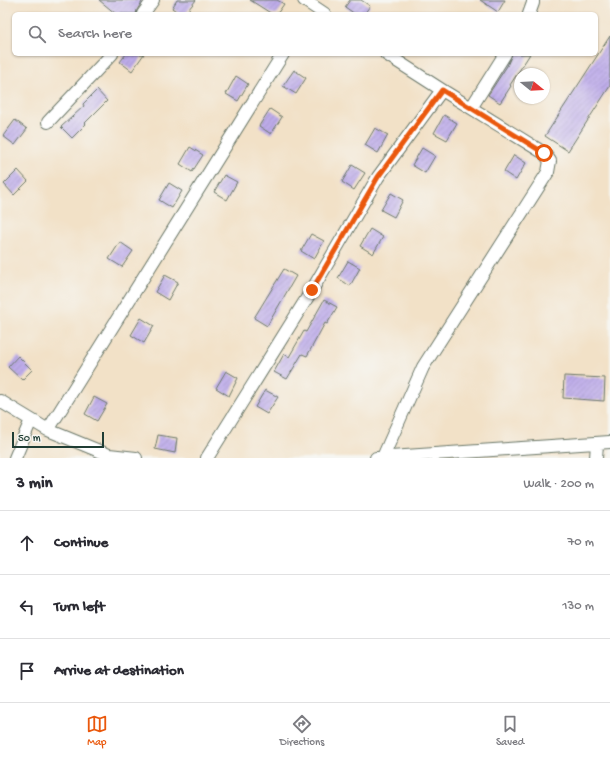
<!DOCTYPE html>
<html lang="en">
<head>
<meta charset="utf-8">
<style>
  body { margin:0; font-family:"Gochi Hand",sans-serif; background:#f2f2f3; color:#2b2b33 }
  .compass { position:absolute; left:514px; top:68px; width:36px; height:36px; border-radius:50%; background:#fff; box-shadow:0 1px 3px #0004; rotate:108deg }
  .scale { position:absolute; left:12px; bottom:10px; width:92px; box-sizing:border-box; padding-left:4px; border:2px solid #1f3d34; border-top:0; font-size:11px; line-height:14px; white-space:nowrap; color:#1f3d34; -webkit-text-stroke:3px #f6f6f2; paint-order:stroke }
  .stop { position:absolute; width:12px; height:12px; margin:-9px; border:3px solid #ea580c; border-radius:50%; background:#fff }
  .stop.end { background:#ea580c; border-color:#fff; box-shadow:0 1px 4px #0008 }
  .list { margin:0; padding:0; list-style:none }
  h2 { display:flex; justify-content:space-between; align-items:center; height:52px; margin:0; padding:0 16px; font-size:17px }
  h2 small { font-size:13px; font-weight:400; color:#7c7c81 }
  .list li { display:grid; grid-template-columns:26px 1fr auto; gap:12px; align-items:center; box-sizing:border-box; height:64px; padding:0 16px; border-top:1px solid #e1e1e2 }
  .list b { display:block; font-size:15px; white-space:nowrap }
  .list em { font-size:13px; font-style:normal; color:#7c7c81 }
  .icon { flex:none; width:22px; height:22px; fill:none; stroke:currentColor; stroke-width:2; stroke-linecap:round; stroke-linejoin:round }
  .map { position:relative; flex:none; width:610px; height:458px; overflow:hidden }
  .search { position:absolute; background:#fff; box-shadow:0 1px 3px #0004; left:12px; right:12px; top:12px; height:44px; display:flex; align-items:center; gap:10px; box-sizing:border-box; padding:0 14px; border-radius:6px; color:#7c7c81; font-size:15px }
  .sheet { height:244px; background:#fff }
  nav { display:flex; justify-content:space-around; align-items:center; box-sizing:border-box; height:56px; border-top:1px solid #e1e1e2; background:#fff; font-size:11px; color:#7c7c81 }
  nav a { display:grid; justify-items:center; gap:2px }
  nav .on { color:#ea580c }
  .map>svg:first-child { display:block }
</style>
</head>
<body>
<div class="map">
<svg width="610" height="458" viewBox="0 0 610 458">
  <defs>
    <pattern id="building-hatch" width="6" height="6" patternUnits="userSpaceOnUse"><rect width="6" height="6" fill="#beacea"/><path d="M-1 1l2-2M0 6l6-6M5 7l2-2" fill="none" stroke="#9a8dbe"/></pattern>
  </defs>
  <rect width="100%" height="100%" fill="#f6f6f2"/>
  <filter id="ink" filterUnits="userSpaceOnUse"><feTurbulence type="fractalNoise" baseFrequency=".025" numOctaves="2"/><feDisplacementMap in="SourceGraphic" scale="8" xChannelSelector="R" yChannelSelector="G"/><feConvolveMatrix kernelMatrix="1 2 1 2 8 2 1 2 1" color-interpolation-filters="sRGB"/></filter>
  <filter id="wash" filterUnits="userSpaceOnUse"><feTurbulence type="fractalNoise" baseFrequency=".012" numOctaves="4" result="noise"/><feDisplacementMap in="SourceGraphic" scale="16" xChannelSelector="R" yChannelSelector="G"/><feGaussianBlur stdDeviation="0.9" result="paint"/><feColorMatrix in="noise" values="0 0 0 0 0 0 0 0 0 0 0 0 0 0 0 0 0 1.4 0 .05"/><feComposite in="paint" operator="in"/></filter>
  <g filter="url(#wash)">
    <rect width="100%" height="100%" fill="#f2e1c7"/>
    <g id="blocks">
      <path fill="url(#building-hatch)" d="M99 0H140L142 2 137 10 136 14H116Z
        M177 0H196L185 14H180L172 8Z
        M250 0H277L284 4 277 14H272Z
        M350 0H361L370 6 364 14H355L345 7Z
        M480 0H505L498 12Z
        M610 36V86L568 151 545 136Z
        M126 54H144L132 71 120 62Z
        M512 54H530L510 85 511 86 500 103 488 95 507 66Z
        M294 70 306 78 296 94 283 86Z
        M236 76 248 84 238 101 226 94Z
        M97 90 107 101 85 123 86 124 72 138 61 127 84 106 83 104Z
        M270 109 282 117 271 134 259 126Z
        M444 115 457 123 447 140 434 133Z
        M15 120 27 129 15 145 3 136Z
        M375 128 388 135 378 153 365 145Z
        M190 147 203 155 192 172 180 164Z
        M422 148 435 156 425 173 412 165Z
        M514 155 526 163 516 180 504 172Z
        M352 165 365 173 354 190 342 182Z
        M18 170 28 181 14 195 4 184Z
        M224 175 237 182 227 200 214 192Z
        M169 183 182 191 172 208 159 200Z
        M391 193 403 200 394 217 381 210Z
        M370 229 383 237 373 254 360 246Z
        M311 234 324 241 314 259 301 251Z
        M120 242 133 251 122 267 109 259Z
        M348 261 360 268 350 286 338 278Z
        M284 269 296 276 267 326 254 318Z
        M165 275 178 282 168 300 155 292Z
        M324 300 337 307 327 324 325 323 307 356 302 354 287 379 274 372 284 354 289 357 304 331 306 332Z
        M141 318 154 326 144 343 131 335Z
        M18 356 32 370 22 380 8 367Z
        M226 371 238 378 229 396 216 388Z
        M564 376 605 378 604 401 563 398Z
        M265 390 278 397 267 414 255 407Z
        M94 397 107 404 97 421 85 414Z
        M158 435 177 438 175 453 155 449Z"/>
    </g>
  </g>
  <g filter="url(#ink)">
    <use href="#blocks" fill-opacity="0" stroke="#697667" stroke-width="1"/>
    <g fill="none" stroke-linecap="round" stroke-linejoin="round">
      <defs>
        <path id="street" d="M304 0 325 14
          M143 14 153 0
          M529 14 533 3V0
          M471 108 505 54
          M48 122 112 54
          M0 401 48 430 109 455 136 458
          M48 430 283 54
          M383 457 423 367 548 172 550 161 544 153 442 90 386 54
          M15 458 31 420
          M207 458 312 290 378 177 442 90
          M376 458 610 442
          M596 458 597 444"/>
      </defs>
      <use href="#street" stroke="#697667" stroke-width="14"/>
      <use href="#street" stroke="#fff" stroke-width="12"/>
    </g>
  </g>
  <g fill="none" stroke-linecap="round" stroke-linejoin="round" filter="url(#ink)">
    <path stroke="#ea580c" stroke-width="5" d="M312 290 378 177 442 90 544 153"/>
  </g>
</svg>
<svg class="compass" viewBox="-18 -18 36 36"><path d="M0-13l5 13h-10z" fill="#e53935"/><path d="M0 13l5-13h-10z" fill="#7c7c81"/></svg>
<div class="scale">50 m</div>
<div class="stop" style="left:544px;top:153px"></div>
<div class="stop end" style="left:312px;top:290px"></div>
<div class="search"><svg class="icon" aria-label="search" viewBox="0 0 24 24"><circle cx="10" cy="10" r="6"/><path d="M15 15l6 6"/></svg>Search here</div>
</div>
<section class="sheet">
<h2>3 min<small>Walk · 200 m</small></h2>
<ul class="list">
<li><svg class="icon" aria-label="ahead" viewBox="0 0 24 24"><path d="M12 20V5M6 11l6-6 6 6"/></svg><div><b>Continue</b></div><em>70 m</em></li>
<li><svg class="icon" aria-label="left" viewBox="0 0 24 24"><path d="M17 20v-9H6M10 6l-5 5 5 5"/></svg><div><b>Turn left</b></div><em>130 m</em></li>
<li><svg class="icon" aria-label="arrive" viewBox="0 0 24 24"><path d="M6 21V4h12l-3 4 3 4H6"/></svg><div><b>Arrive at destination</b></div></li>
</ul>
</section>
<nav>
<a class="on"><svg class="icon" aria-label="map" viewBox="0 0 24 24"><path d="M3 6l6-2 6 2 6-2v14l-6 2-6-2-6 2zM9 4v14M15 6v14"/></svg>Map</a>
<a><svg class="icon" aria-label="directions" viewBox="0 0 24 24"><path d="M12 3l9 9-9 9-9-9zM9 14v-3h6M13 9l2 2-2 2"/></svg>Directions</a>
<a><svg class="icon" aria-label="saved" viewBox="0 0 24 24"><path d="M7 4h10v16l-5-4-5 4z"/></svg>Saved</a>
</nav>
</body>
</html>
